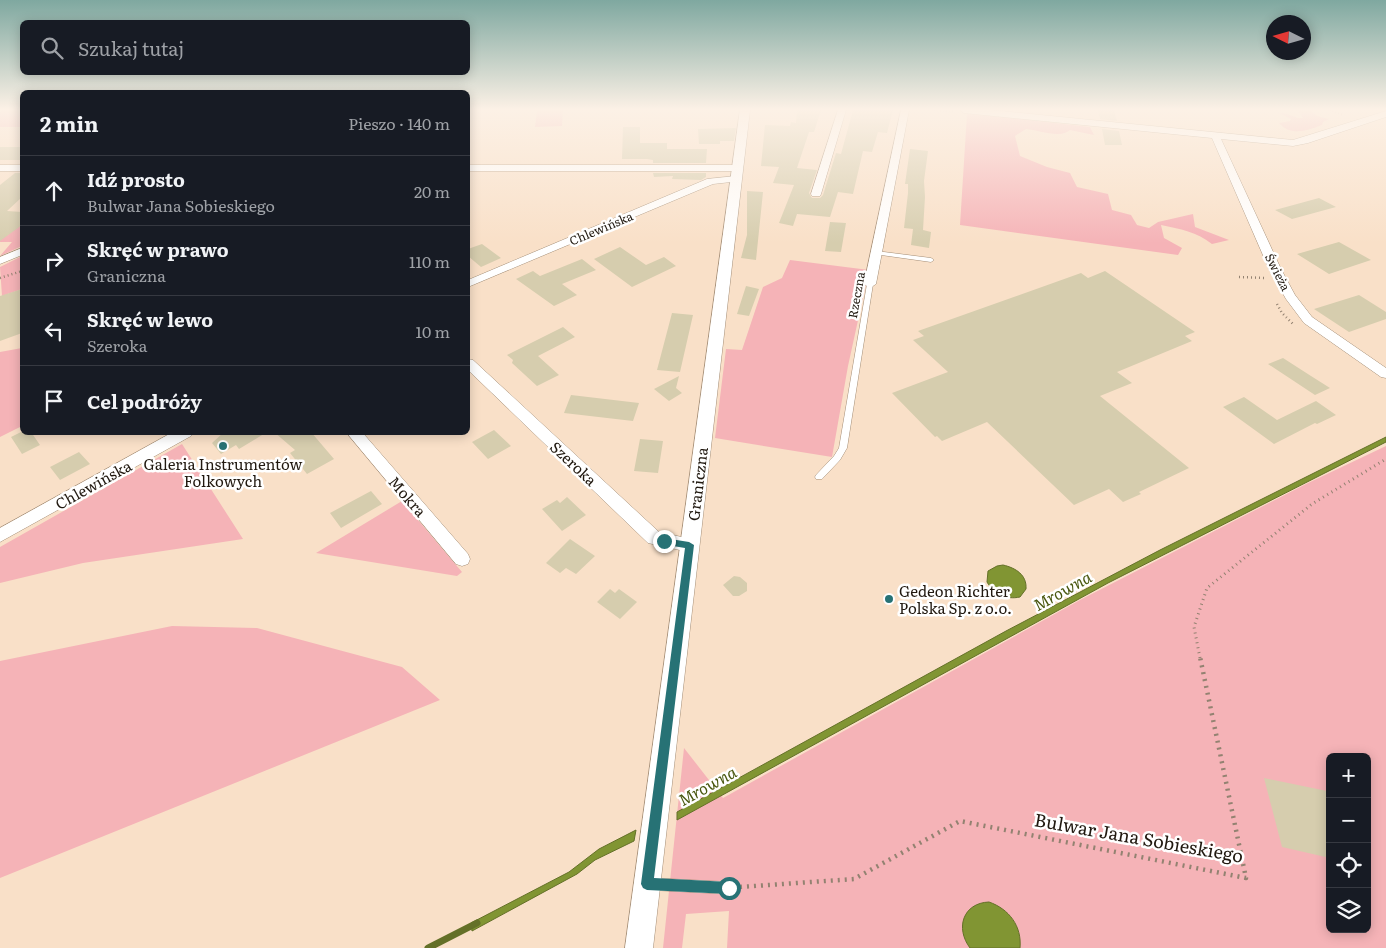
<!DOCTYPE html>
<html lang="pl">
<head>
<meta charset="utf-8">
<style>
  body { margin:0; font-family:Literata,serif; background:#242831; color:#f1f3f6 }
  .controls { position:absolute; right:15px; bottom:15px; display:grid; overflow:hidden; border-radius:8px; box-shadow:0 2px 12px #0003 }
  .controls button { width:45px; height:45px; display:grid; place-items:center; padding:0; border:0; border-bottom:1px solid #363941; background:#171b24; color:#f1f3f6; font:25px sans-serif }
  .compass { position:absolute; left:1266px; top:15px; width:45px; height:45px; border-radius:50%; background:#171b24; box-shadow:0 2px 12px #0003; rotate:275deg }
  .stop { position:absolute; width:15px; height:15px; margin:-11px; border:4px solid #277275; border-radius:50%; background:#fff }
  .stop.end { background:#277275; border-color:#fff; box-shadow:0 1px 5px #0008 }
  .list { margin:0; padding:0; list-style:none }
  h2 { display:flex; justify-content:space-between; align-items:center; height:65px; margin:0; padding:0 20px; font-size:21px }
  h2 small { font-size:16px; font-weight:400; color:#9ea1a6 }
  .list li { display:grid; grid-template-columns:32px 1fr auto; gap:15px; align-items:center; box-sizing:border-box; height:70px; padding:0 20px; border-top:1px solid #363941 }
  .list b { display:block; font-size:19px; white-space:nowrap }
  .list p { margin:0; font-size:16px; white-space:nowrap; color:#9ea1a6 }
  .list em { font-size:16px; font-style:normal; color:#9ea1a6 }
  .icon { flex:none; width:28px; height:28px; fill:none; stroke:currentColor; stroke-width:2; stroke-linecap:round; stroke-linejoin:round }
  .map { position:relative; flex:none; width:1386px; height:948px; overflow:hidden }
  .search { position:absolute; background:#171b24; box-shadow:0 2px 12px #0003; left:20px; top:20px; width:450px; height:55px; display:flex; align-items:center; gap:12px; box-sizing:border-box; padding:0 18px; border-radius:8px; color:#9ea1a6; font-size:19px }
  .panel { position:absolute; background:#171b24; box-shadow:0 2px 12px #0003; left:20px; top:90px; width:450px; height:345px; border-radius:8px }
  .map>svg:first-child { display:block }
</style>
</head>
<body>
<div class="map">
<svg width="1386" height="948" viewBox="0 0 1386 948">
  <rect width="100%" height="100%" fill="#f9e0c8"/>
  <path fill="#f5b3b7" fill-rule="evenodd" d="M3 110H22V127H0V112Z
    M537 110H563L562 126 535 127Z
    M1298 110H1310L1317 116 1329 119 1323 122 1322 125C1308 130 1291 137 1279 123L1290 121 1291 119 1279 113C1288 112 1295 119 1303 118Z
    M968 113 1090 127 1094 135 1070 130C1061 139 1038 130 1026 129L1015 136 1020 156 1047 167 1070 173 1077 187 1108 194 1112 210 1131 215 1137 225 1149 228 1158 222 1193 214 1195 227 1229 240 1212 244C1197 232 1180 229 1161 225L1164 238 1182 248 1178 255 960 225 967 114Z
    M0 217H22V246L0 256 12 242H0Z
    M22 256V289L2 296 0 267Z
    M790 260 869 270 848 366 832 457 715 438 726 349 742 350 763 287 782 278Z
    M22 348V426L0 437V352Z
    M182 444 243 539 83 563 0 583V547Z
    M1386 446V948H727L729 911 686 914 682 948H663L684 748 723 798 1080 600 1306 484ZM1330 757H1367V929H1330Z
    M402 501 462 572 457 576 316 553Z
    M172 626 257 628 402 667 440 700 0 878V661Z"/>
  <path fill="#819533" stroke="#647028" d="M1386 437V442L1108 583 677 820V812L1006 631 1160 550Z
    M1003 565C1016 568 1027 575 1026 589L1020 597C1006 600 994 594 987 582L988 571 997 566Z
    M636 830 634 841 595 860 577 874 472 931 471 923 569 872 599 849Z
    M989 902C1009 909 1022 926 1020 948H970C955 928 963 903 989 902Z"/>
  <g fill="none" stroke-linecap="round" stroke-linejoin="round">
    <path stroke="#647028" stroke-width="7" d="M428 948 477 923"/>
  </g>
  <path fill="#d6cdae" d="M797 110H821L814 132H809L797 168 817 170 809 193 812 198H820L823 195 836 153 841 154 853 110H893L887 133 878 132 872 152 863 151 853 194 838 192 830 217 797 214 793 226 779 223 794 185 773 183 779 167 761 166 765 125 790 126 791 122 796 123Z
    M1098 110H1114L1117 121 1100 119Z
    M623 127H640V143H667V149H707L706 163H653V160L647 159H622Z
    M736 128 734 141H720V144H699L698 129Z
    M1102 129 1119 131 1122 145H1105Z
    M0 147H22V160H0Z
    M910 149 928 151 924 181 925 197 923 230 931 232 929 248 911 245 913 229 904 228 908 193V184H905Z
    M15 173H22V197L7 211 22 212V225L0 241V185Z
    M653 173H706V177L701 180 672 179 673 176 654 177Z
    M747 191 763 192 756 260 741 258 747 235Z
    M1319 198 1336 207 1292 219 1275 210Z
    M830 222 846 223 841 252 825 251Z
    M1339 242 1371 260 1329 274 1297 254Z
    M482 244 501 258 481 267 468 256V249Z
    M620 247 646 265 664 257 676 266 632 287 594 259Z
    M582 259 596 270 562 284 577 295 554 306 516 279 533 271 540 276Z
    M1105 271 1195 332 1185 336 1192 341 1117 372 1132 383 1100 396 1189 468 1139 492 1141 494 1123 502 1109 489 1074 505 987 422 942 441 937 436 935 437 892 393 948 372 913 340 924 336 918 331 1081 273 1088 278Z
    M746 286 759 289 749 316 737 314Z
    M22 289V333L0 341V296Z
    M1359 295 1386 312V319L1349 332 1314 309Z
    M672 313 693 315 680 372 657 370Z
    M563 327 575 337 538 356 559 375 537 386 512 363 513 360 507 355Z
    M1283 358 1311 376 1330 388 1315 395 1268 364Z
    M679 376 676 388 682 393 669 401 654 389Z
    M571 395 639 403 633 421 564 413Z
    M1244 397 1277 420 1316 401 1336 415 1317 424 1315 423 1274 444 1223 407Z
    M494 430 511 446 488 459 472 442Z
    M21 432H31L40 445 22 454 11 437Z
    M224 432H267L239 449 236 445 221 454 212 443Z
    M274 432H311L334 459 307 474 290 453 295 450Z
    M640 439 663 441 658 473 634 471Z
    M79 452 90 464 60 480 50 467Z
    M371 491 382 504 341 528 330 513Z
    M567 497 586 515 562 531 542 509 557 500 560 503Z
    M570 539 595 556 576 574 566 568 560 573 546 563Z
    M734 576 740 577 747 583V591L739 596H733L723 585Z
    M610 589 615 593 619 589 637 602 620 619 597 602Z
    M1264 778 1327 791 1330 800V858L1282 847Z"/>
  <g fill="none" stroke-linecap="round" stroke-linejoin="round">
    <defs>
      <path id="service" d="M876 251 931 258 934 260 931 262 874 254 873 253Z
        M870 282 873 284 847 448 840 460 822 479H816L815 477 816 475 834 456 839 448 867 284Z
        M651 878 729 882 733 884 735 888 733 892 729 894 651 890 647 888 645 884 647 880Z"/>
      <path id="minor" d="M838 110H846L821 194 820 196H812L811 194Z
        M901 110H909L876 284 870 288 864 284Z
        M960 110H990L1293 140 1386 111V117L1308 143 1293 146 1221 139 1281 269 1295 295 1312 317 1386 368V378L1381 377 1304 323 1286 299 1269 269 1212 138 964 113Z
        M0 165H22V171H0Z
        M468 165H738L743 168 738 171H468Z
        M736 176 740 177V181L713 184 468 287V280L707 179Z
        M22 248V255L0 264V257Z
        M468 359 473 360 659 532 695 540 697 545 695 550 689 552 648 543 468 370Z
        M173 432H193L191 436 0 542V528Z
        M346 432H362L468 554 470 559 468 564 462 566 456 564Z"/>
      <path id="tertiary" d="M740 110H750L653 948H625Z"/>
    </defs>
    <use href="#service" stroke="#a48e77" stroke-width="1"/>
    <use href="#minor" stroke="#a48e77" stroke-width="1"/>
    <use href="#tertiary" stroke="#a48e77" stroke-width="1"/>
    <path stroke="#938271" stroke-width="2" stroke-dasharray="0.5 2.5" stroke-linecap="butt" d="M934 110 954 112
      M1330 110 1343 115"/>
    <path stroke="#938271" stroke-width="2.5" stroke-dasharray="1 3" stroke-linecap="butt" d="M1239 277 1266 278
      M0 278 22 271
      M1277 304 1282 313 1293 324"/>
    <path stroke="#938271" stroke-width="3" stroke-dasharray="1 4" stroke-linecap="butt" d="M1200 658 1194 627 1207 588 1312 504 1386 459"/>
    <path stroke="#938271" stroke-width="4.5" stroke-dasharray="2 5" stroke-linecap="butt" d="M740 887 854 879 960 821 1246 878 1200 657"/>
    <use href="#service" fill="#fff" fill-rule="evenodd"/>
    <use href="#minor" fill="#fff" fill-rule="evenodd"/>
    <use href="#tertiary" fill="#fff" fill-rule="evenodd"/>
  </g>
  <linearGradient id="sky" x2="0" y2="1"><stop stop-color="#7fa8a0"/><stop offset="0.45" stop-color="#fcf1e6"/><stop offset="1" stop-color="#fcf1e6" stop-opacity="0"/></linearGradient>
  <rect width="1386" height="243" fill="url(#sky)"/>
  <path fill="#277275" d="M664 538 689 542 694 545 654 878 729 882 733 884 735 888 733 892 729 894 647 890 643 888 641 884 685 548 661 544V539Z"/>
  <g fill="#277275" stroke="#fff" stroke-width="2">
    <circle cx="223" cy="446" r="5"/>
    <circle cx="889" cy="599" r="5"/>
  </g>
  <g text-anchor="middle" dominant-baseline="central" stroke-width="5" stroke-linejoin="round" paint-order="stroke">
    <g font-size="12" fill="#211910" stroke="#fff">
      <text transform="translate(601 228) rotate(-23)">Chlewińska</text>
      <text transform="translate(1278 272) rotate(63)">Świeża</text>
      <text transform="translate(856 295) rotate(-80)">Rzeczna</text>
    </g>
    <g font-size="15" fill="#211910" stroke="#fff">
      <text x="223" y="463">Galeria Instrumentów<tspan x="223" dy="17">Folkowych</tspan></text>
      <text x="899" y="590" text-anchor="start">Gedeon Richter<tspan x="899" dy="17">Polska Sp. z o.o.</tspan></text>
    </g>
    <g font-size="15" fill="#211910" stroke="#fff">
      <text transform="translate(574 463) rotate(43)">Szeroka</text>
      <text transform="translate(93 484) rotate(-29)">Chlewińska</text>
      <text transform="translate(697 484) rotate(-83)">Graniczna</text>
      <text transform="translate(408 496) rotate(49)">Mokra</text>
    </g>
    <g font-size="16" font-style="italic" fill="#49570f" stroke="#fff">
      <text transform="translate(1062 590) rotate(-29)">Mrowna</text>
      <text transform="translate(707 785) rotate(-29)">Mrowna</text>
    </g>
    <g font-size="18" fill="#211910" stroke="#fff">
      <text transform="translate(1139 837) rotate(10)">Bulwar Jana Sobieskiego</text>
    </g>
  </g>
</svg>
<div class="controls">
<button>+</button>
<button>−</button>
<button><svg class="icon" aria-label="locate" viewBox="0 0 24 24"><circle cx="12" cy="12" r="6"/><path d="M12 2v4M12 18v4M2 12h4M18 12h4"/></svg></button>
<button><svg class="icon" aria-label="layers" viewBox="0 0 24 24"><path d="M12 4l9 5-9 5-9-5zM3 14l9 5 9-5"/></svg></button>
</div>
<svg class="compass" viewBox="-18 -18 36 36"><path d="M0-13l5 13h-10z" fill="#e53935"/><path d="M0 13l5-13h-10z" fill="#9ea1a6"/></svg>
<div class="stop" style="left:729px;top:888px"></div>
<div class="stop end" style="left:664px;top:541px"></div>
<div class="search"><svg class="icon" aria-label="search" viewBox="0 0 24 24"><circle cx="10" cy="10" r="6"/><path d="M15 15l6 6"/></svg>Szukaj tutaj</div>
<section class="panel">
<h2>2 min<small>Pieszo · 140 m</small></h2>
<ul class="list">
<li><svg class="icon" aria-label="ahead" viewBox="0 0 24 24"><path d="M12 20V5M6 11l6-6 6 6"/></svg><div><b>Idź prosto</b><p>Bulwar Jana Sobieskiego</p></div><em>20 m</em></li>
<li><svg class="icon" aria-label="right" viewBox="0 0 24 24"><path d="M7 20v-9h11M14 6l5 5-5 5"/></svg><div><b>Skręć w prawo</b><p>Graniczna</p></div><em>110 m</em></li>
<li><svg class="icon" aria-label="left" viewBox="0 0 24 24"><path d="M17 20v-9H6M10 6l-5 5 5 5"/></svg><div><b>Skręć w lewo</b><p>Szeroka</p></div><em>10 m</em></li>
<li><svg class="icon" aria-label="arrive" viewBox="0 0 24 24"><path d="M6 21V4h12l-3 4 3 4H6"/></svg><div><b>Cel podróży</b></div></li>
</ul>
</section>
</div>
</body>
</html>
